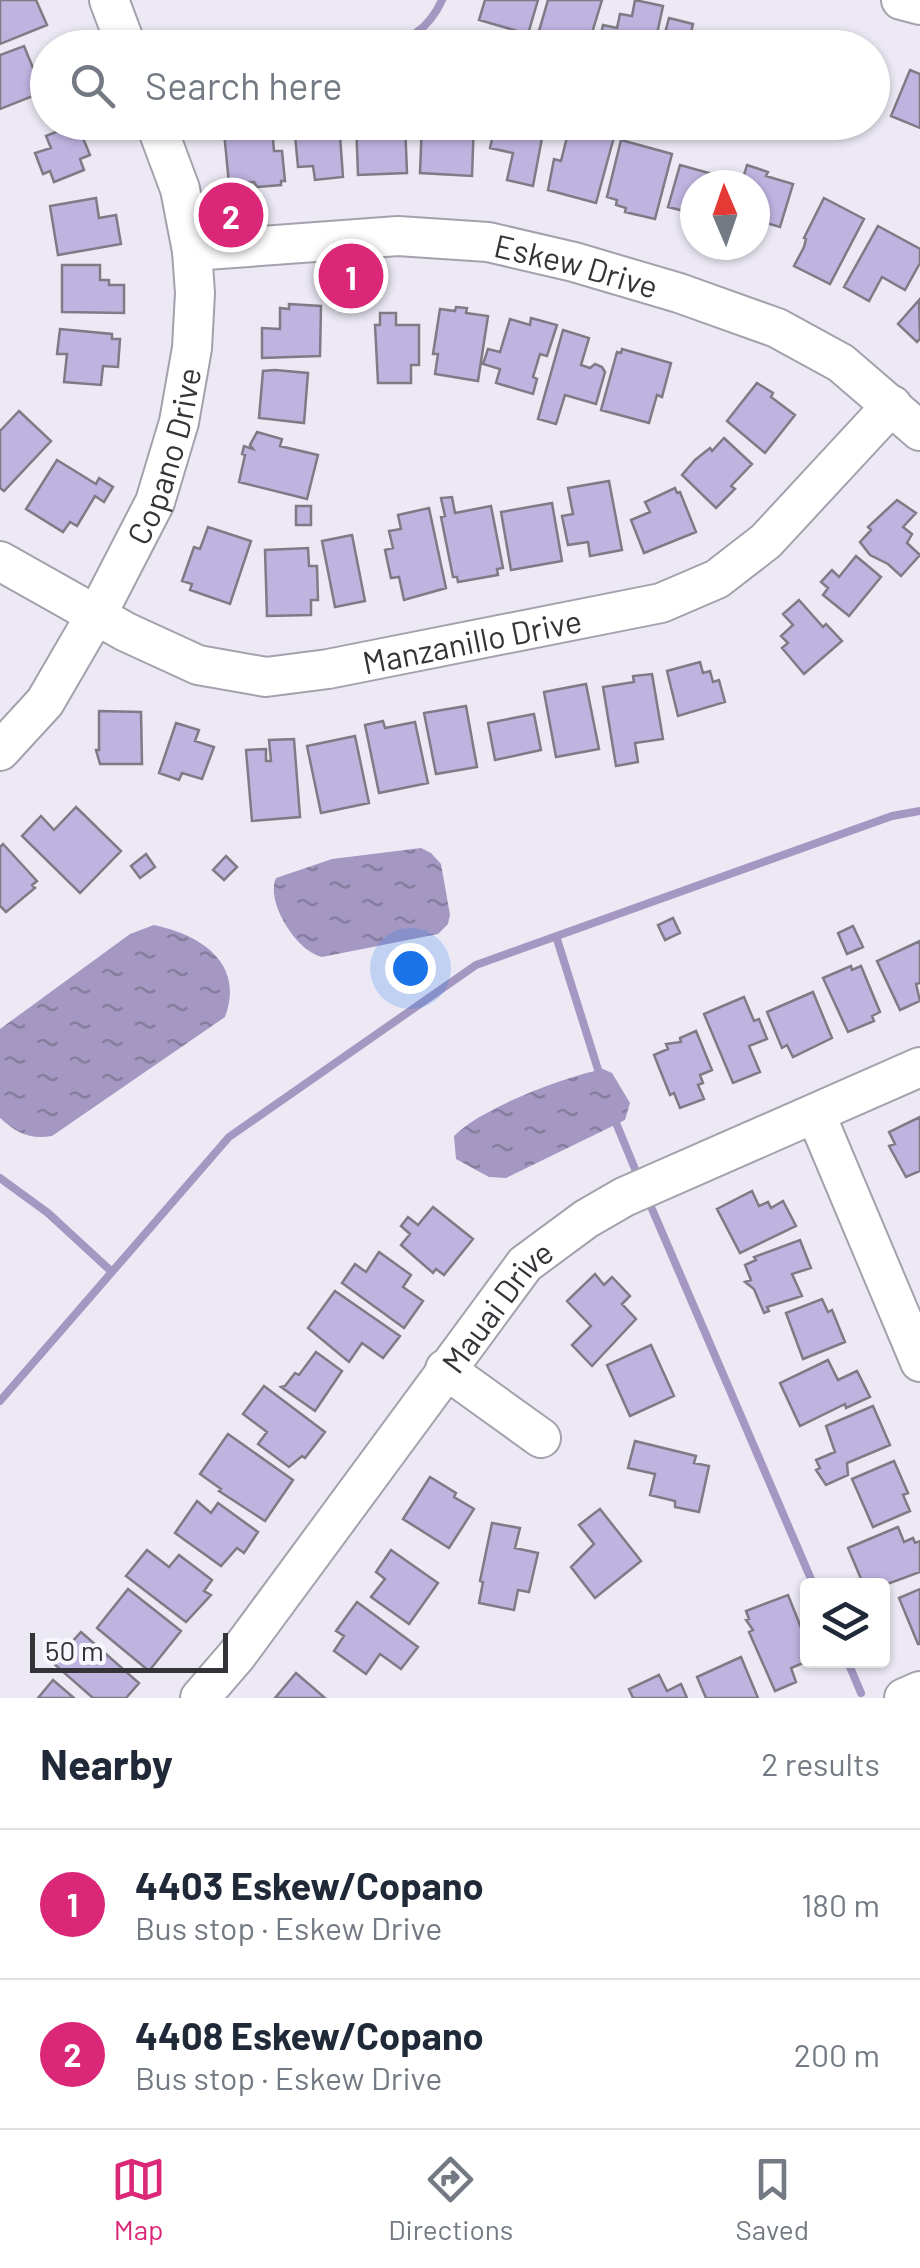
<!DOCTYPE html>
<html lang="en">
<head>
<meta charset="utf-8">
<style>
  body { margin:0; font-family:Barlow,sans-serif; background:#f2f2f3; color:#1f2937 }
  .controls { position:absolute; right:30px; bottom:30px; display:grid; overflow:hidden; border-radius:10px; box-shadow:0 2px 8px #0004 }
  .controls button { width:90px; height:90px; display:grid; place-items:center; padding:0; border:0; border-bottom:2px solid #e0e1e3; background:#fff; color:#1f2937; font:50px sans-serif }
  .compass { position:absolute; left:680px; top:170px; width:90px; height:90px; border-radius:50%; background:#fff; box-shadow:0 2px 8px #0004; rotate:358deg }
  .scale { position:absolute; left:30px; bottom:25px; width:198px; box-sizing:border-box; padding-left:10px; border:5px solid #343338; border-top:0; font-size:28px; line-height:35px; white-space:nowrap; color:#343338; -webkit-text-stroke:8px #f9f7fe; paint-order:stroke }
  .you { position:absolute; left:410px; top:968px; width:35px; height:35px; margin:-25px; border:8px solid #fff; border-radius:50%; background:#1a73e8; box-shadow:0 0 0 15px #1a73e833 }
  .badge { display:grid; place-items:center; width:65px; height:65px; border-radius:50%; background:#db2777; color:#fff; font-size:32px; font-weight:700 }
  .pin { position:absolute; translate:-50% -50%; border:5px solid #fff; box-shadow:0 2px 10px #0006 }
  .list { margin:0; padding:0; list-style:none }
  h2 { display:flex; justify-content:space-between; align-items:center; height:130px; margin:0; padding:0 40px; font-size:42px }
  h2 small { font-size:32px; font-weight:400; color:#747a83 }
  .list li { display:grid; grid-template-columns:65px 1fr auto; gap:30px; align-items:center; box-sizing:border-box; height:150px; padding:0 40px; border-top:2px solid #e0e1e3 }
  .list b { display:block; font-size:38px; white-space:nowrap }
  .list p { margin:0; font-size:32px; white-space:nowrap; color:#747a83 }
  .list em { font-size:32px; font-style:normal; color:#747a83 }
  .icon { flex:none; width:55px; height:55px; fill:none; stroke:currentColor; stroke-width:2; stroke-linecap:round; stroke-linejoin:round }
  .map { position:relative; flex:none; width:920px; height:1698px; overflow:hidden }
  .search { position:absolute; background:#fff; box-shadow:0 2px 8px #0004; left:30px; right:30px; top:30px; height:110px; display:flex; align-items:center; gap:25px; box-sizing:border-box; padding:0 35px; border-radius:55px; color:#747a83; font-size:38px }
  .sheet { height:430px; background:#fff }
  nav { display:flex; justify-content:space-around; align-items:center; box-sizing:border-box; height:140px; border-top:2px solid #e0e1e3; background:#fff; font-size:28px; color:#747a83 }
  nav a { display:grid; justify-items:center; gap:5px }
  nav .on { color:#db2777 }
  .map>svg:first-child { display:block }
</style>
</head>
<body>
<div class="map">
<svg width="920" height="1698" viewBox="0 0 920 1698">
  <defs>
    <pattern id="water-ripples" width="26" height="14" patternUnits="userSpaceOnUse" patternTransform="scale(2.5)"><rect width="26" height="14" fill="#a498c3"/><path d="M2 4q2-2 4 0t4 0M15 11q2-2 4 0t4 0" fill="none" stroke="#867d9f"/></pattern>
  </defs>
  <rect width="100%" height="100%" fill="#ece9f5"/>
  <path fill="url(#water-ripples)" d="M421 848 431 853 441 864 450 915 448 924 438 934 322 957C297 952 265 902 276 878L332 859Z
    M154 925C201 935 245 963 225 1017L52 1136C30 1140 17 1133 0 1118V1029L130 934Z
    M603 1069 612 1073 630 1103 625 1120 506 1178 489 1177 456 1159 454 1136C481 1108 564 1077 603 1069Z"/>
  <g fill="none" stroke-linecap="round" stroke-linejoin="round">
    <path stroke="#a498c3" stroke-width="8" d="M374 48C407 44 429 29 442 0
      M556 936 600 1076
      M614 1118 635 1169
      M0 1178 48 1213 112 1272
      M652 1209 814 1586
      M0 1401 229 1137 476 965 892 816 920 811
      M847 1660 861 1693"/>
  </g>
  <path fill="#bfb3e0" stroke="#7e7b85" stroke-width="2.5" d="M0 0H36L47 25 0 44Z
    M485 0H538L528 34 479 20Z
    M548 0H602L588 46 539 31Z
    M635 0 663 6 654 48H598L603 25 617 28 620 14 632 16Z
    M669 18 693 24 688 45 698 48H661Z
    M726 34 776 46V48H723Z
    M24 46 43 92 0 109V55Z
    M910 70 920 74V128L891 116Z
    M339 122 343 177 315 180 313 166 298 167 294 125Z
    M356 122H405L407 173 358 175Z
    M422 122H474L472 176 420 173Z
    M496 122H545L533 186 507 180 513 153 490 148Z
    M570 125 614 137 596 203 548 190 554 159 561 161Z
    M68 127 75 136 85 132 87 137 83 138 90 155 80 159 84 170 54 182 50 171 43 174 35 153 51 148 46 136Z
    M272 127 274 151H282L285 181H281V185L257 187 254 182 229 184 224 132Z
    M621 140 672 154 655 219 625 212 626 208 616 205 617 200 607 197Z
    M680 165 723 177 721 185H695V228L689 227 692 213 668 207Z
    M747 165 768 172 766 176 793 184 780 227 756 220 755 223V185H741Z
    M96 198 99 218 116 215 121 244 58 255 50 206Z
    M824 198 864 219 830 284 794 266 804 247 806 239 804 238Z
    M878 226 920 249V263L905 290 882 277 869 301 844 287Z
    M62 265H100V280H109V285H124V313L62 312Z
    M919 300 920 339 917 342 898 324Z
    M289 304 321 306 320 356 262 358V328L280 329V308L289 309Z
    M456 307 467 308 466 313 488 316 478 381 435 374 438 354H433L440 309 455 311Z
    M380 313H396V325H419V365H411V383H378L375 325H380Z
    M531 318 557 325 547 356 540 354 533 377 537 379 533 394 496 383 500 369 483 364 488 349 500 352 510 319 530 325Z
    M60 329 112 334V339H120L118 367 103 366 101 385 64 382 67 354H57Z
    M563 330 589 338 581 365 590 368 595 364 602 367 605 372 596 404 565 395 556 424 538 419Z
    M622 349 671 363 662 397 657 395 649 423 601 410 617 352 621 353Z
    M275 370 308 373 304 423 259 418 263 371Z
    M757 383 773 393 771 397 795 415 765 453 727 421Z
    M19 411 51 441 4 491 0 488V431Z
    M257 432 282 439 280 446 318 455 307 499 239 482 245 455 242 454 244 446 253 449 250 445Z
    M724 438 752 464 731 486 735 489 716 508 682 475 695 460 710 448 712 451Z
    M57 460 96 484 99 478 113 487 104 502 95 496 77 526 70 522 63 532 26 509Z
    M609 481 622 550 590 556 588 542 568 545 562 516 573 514 568 488Z
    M675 488 677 493 680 492 696 532 644 553 631 520 650 512 645 502Z
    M452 497 455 513 491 506 503 568 497 569 498 575 458 582 457 577H453L441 517 445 516 441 498Z
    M897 500 916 513 903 527 912 534 907 543 920 555 901 576 888 564 870 555 860 542 871 530 868 527Z
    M552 503 562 561 511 570 501 512Z
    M296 506H311V525H296Z
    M429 508 446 588 404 600 399 577 391 578 385 550 393 548 389 531 401 529 398 515Z
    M208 527 251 541 230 604 190 590 192 584 182 581 194 547 200 549Z
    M352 535 365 601 335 607 322 541Z
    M308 548 309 566H317L318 600H311V615L267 616 265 550Z
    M856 556 881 577 849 616 823 595 828 588 821 582 832 570 839 577Z
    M799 600 823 627 826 624 842 641 804 674 782 648 788 643 781 636 793 625 783 614Z
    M700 662 703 673 710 671 713 682 719 680 725 702 678 716 667 671Z
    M652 674 663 739 635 743 638 762 616 766 603 687 634 682 633 676Z
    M586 684 599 749 556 757 544 692Z
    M466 706 477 767 436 774 424 713Z
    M99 711 141 712 142 764H100L96 750H99Z
    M534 714 541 750 495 760 488 723Z
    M383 721 385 728 415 722 428 783 379 793 365 725Z
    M176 723 199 730 195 741 214 747 202 779 182 773 179 780 159 773Z
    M355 736 369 803 321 813 307 746Z
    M294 739 300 817 252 821 246 750 266 749V761H271L269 740Z
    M76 807 121 851 80 893 22 836 41 816 54 830Z
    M3 844 37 881 32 885 35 888 6 912 0 906V847Z
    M146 854 155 867 140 878 131 866Z
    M226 856 237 867 224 880 213 870Z
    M673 918 680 933 665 940 658 925Z
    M853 926 863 947 847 954 838 933Z
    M920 941V983L916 984 920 1001 900 1010 877 961Z
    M851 966 852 970 861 966 880 1012 872 1016 874 1021 848 1032 823 978Z
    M813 992 832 1038 793 1057 787 1045 782 1048 767 1012Z
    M744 997 754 1021 759 1019 767 1039 749 1046 760 1072 733 1083 704 1014Z
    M696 1031 712 1070 700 1075 703 1083 698 1085 704 1099 680 1108 674 1093 670 1095 654 1055 668 1049 666 1044 681 1042 680 1038Z
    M920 1117V1171L906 1177 889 1146 895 1144 889 1132Z
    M752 1191 759 1206 768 1202 771 1208 783 1201 796 1226 740 1253 717 1209Z
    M433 1207 473 1239 444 1275 436 1269 433 1273 401 1245 410 1234 401 1226 408 1217 418 1225Z
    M800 1240 811 1268 792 1274 802 1296 767 1307 769 1311 764 1313 754 1289 745 1282 751 1280 745 1265 756 1260 754 1257Z
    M379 1252 411 1275 403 1287 423 1301 404 1328 342 1283 355 1264 366 1272Z
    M595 1274 604 1285 612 1277 630 1296 622 1304 636 1319 592 1366 572 1345 591 1326 567 1301Z
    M335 1291 400 1336 383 1358 362 1343 349 1362 308 1328Z
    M822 1299 828 1312 832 1310 845 1342 803 1359 786 1313Z
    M651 1345 674 1396 630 1416 607 1365Z
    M316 1352 342 1371 315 1411 281 1387 285 1386 295 1373 299 1375Z
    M828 1360 838 1380 857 1371 870 1397 846 1408 845 1404 800 1426 780 1383Z
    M264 1386 325 1432 305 1458 302 1456 289 1467 258 1444 267 1432 243 1414Z
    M873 1406 890 1445 847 1463 848 1475 826 1485 816 1470 820 1468 816 1460 835 1452 826 1426Z
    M228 1434 293 1480 265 1521 219 1491 221 1489 200 1474Z
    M635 1441 696 1456 694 1463 709 1466 699 1512 675 1507V1501L650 1495 655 1474 628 1468Z
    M894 1461 908 1493 903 1495 910 1511 873 1527 852 1479Z
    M430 1477 456 1493 454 1497 474 1509 449 1548 403 1519Z
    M197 1501 211 1513 218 1503 258 1532 244 1553 237 1548 221 1566 175 1533Z
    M600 1509 641 1561 595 1598 571 1567 594 1544 579 1525Z
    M492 1523 520 1528 515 1548 538 1553 529 1592 518 1590 514 1610 479 1603 483 1582 480 1581Z
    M898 1527 904 1542 913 1538 915 1543 920 1541V1572L882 1586 878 1579 864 1586 848 1548Z
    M147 1550 169 1567 179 1555 212 1580 204 1591 211 1595 186 1622 126 1576Z
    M391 1550 438 1583 409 1624 371 1597 385 1579 376 1572Z
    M128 1589 181 1631 149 1671 97 1628Z
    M920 1589V1644H918L899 1598Z
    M788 1595 806 1640 802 1641 808 1655 801 1658 803 1663 791 1668 796 1682 775 1691 749 1632 753 1630 746 1620 749 1619 746 1611Z
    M357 1602 418 1647 401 1669 380 1654 366 1674 334 1651 344 1636 336 1631Z
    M81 1632 139 1683 126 1698H93L53 1663Z
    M741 1657 758 1698H706L697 1677Z
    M296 1673 325 1698H275Z
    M659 1675 667 1691 681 1684 687 1698H633L629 1689Z
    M53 1680 74 1698H38Z"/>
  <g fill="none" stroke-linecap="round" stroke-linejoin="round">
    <defs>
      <g id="minor">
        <path d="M109 0 127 48"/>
        <path d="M901 0 920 5"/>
        <path id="s1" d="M192 251 398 236 488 242 574 262 679 293 777 328 841 363 920 431"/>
        <path id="s2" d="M0 561 126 632 198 665 266 677 328 669 661 603 717 579 766 541 892 405"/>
        <path id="s3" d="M0 751 45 702 106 597 155 502 179 422 192 348 195 293 192 251 180 189 155 122"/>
        <path d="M816 1115 920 1362"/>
        <path d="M445 1369 541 1438"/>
        <path id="s4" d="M200 1698 237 1655 525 1264 586 1219 624 1197 920 1067"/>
        <path d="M904 1698 920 1691"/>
      </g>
    </defs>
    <use href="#minor" stroke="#a4a1ac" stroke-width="42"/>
    <use href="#minor" stroke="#fff" stroke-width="38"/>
  </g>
  <g text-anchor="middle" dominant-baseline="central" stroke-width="9" stroke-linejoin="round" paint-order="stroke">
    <g font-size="32" fill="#343338" stroke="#f9f7fe">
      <text stroke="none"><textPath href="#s1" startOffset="388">Eskew Drive</textPath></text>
      <text stroke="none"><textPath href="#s3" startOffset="342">Copano Drive</textPath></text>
      <text stroke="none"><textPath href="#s2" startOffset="502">Manzanillo Drive</textPath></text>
      <text stroke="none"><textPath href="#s4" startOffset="492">Mauai Drive</textPath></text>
    </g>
  </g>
</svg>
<div class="controls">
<button><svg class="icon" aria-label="layers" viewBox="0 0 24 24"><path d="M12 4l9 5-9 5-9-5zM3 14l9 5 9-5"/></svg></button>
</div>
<svg class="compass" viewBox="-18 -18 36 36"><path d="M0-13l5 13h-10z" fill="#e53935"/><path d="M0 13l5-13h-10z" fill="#747a83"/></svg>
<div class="scale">50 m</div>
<div class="you"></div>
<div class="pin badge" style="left:351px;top:276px">1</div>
<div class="pin badge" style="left:231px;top:215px">2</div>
<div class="search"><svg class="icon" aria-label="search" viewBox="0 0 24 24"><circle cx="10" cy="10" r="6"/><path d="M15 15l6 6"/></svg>Search here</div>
</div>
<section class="sheet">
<h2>Nearby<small>2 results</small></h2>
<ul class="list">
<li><span class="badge">1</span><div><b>4403 Eskew/Copano</b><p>Bus stop · Eskew Drive</p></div><em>180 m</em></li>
<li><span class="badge">2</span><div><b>4408 Eskew/Copano</b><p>Bus stop · Eskew Drive</p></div><em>200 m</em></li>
</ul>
</section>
<nav>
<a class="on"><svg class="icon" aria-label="map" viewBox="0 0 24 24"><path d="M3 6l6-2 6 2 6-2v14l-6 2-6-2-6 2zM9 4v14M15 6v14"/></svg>Map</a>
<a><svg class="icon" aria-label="directions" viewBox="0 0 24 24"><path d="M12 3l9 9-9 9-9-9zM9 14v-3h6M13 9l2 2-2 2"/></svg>Directions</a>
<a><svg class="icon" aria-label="saved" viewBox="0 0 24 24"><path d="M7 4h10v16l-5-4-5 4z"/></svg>Saved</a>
</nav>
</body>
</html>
